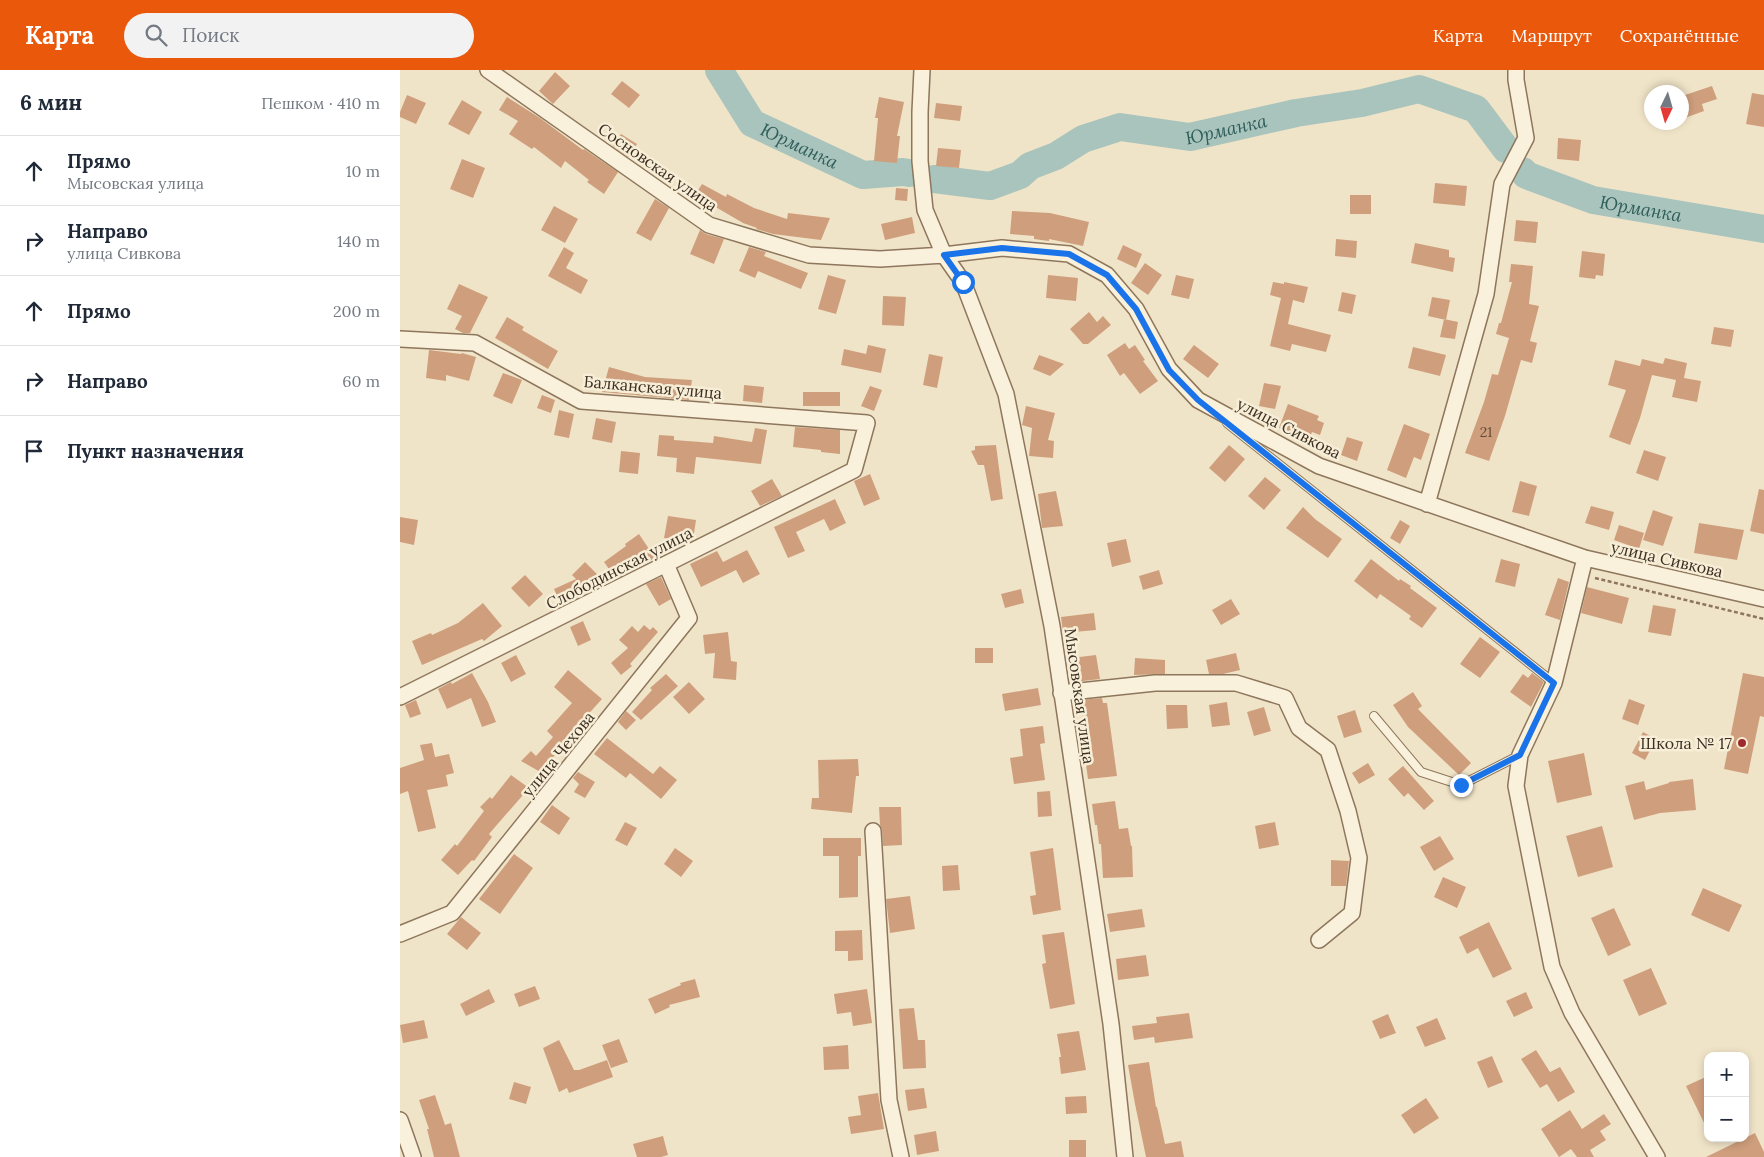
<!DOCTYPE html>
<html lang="ru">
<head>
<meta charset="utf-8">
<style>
  body { margin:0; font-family:Lora,serif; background:#f2f2f3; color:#1f2937 }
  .controls { position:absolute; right:15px; bottom:15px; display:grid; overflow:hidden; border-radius:10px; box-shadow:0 2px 8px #0003 }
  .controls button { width:45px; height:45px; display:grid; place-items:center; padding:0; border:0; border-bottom:1px solid #e0e1e3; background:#fff; color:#1f2937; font:25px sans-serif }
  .compass { position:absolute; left:1244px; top:15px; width:45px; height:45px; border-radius:50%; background:#fff; box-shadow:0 2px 8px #0003; rotate:185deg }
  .stop { position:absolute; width:15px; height:15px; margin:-11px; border:4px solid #1a73e8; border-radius:50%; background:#fff }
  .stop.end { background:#1a73e8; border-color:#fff; box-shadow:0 1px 5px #0008 }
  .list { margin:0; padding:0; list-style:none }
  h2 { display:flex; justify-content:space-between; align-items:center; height:65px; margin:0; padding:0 20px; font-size:21px }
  h2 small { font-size:16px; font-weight:400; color:#747a83 }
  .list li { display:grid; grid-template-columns:32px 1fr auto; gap:15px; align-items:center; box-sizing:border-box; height:70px; padding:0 20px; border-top:1px solid #e0e1e3 }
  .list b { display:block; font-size:19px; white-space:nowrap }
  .list p { margin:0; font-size:16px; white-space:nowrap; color:#747a83 }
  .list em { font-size:16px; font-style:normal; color:#747a83 }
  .icon { flex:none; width:28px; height:28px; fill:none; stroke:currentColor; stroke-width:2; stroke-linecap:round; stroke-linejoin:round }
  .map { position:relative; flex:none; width:1364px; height:1087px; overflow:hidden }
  header { display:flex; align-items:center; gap:30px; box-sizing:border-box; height:70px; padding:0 25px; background:#ea580c; color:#fff }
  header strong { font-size:24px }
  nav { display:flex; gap:28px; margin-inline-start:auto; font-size:18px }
  .search { width:350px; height:45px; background:#f2f2f3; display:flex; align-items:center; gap:12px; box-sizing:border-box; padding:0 18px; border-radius:28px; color:#747a83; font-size:19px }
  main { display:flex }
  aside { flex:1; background:#fff }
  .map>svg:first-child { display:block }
</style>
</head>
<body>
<header>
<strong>Карта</strong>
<div class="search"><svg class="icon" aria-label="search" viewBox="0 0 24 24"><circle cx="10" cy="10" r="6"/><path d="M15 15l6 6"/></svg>Поиск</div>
<nav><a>Карта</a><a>Маршрут</a><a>Сохранённые</a></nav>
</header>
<main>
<aside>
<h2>6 мин<small>Пешком · 410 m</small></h2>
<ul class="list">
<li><svg class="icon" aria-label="ahead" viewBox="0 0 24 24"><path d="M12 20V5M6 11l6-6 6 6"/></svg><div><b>Прямо</b><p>Мысовская улица</p></div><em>10 m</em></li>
<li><svg class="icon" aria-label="right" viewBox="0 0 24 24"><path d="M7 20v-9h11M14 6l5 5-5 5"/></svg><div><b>Направо</b><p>улица Сивкова</p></div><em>140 m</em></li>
<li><svg class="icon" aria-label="ahead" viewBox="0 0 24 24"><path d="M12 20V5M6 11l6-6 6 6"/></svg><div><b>Прямо</b></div><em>200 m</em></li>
<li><svg class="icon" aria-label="right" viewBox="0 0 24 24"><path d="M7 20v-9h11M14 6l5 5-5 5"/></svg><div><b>Направо</b></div><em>60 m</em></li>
<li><svg class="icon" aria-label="arrive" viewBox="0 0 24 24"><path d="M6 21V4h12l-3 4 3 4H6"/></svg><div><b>Пункт назначения</b></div></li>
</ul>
</aside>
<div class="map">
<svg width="1364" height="1087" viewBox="0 0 1364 1087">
  <rect width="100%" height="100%" fill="#f0e4c8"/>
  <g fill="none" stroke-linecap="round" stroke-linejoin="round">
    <g stroke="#a9c4bc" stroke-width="28">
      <path id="s1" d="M319 0 352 53 463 105 503 102 509 103"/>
      <path id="s2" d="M1123 101 1126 105 1193 130 1364 159"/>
      <path id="s3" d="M534 109 590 116 620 105 630 96 656 86 683 69 720 57 790 67 896 43 962 33 1019 19 1076 39 1106 79"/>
    </g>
  </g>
  <path fill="#cf9f7d" d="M155 2 170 16 153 34 139 21Z
    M222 11 240 25 229 38 211 24Z
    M1312 16 1317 29 1302 34 1304 41 1282 49V26Z
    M1352 23 1364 25V57L1346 54Z
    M7 25 26 33 16 54 0 47V42Z
    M107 27 140 48 183 80 184 79 218 102 204 124 187 112 189 110 165 91 161 98 134 77 132 79 109 64 118 51 99 40Z
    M479 27 504 32 497 66H500L497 93 474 91 478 48H475Z
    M62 30 82 42 69 65 48 54Z
    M536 33 562 36 560 51 534 48Z
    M221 64 237 74 228 87 213 76Z
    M1158 68 1181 70 1179 91 1157 89Z
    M538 78 561 80 559 98 536 96Z
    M62 89 85 98 73 128 50 119Z
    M1035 113 1067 116 1065 136 1033 133Z
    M302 114 326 127 327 124 354 138 387 149 388 143 430 148 421 170 373 164 356 159 357 158 343 153 295 125Z
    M496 118 508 119 507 131 495 130Z
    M950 125H971V144H950Z
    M255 129 269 138 251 171 236 163Z
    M154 136 178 149 165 173 141 160Z
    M612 141 650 143 689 152 683 176 649 169V171L634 169V166L610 164Z
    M512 147 515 163 485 170 481 154Z
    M1116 150 1138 152 1136 173 1114 171Z
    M300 160 306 164 324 169 314 194 290 184Z
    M936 169 957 171 956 188 935 186Z
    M1015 173 1049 180V187L1055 188 1053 202 1011 193Z
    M723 175 742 184 736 198 717 189Z
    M164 177 174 183 166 198 188 210 181 224 148 206Z
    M349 177 366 182 364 186 408 203 401 219 358 201 355 208 339 201Z
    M1182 181 1205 184 1203 206 1196 205 1195 209 1179 207Z
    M745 193 762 205 748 225 731 213Z
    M1111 194 1133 196 1129 234 1139 236 1130 271 1137 273 1132 293 1121 290 1105 346 1089 391 1065 383 1084 332 1092 304 1098 305 1109 268 1096 264 1099 253H1101L1112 212H1109Z
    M428 205 446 210 436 244 418 239Z
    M648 205 678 208 676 231 646 228Z
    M776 205 794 209 789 229 771 225Z
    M873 212 884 214V212L908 217 904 233 893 230 888 254 931 265 926 282 892 274 890 281 870 276 881 228 870 225Z
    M59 214 88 227 70 263H63L55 259 62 246 47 239Z
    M942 222 956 225 952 244 938 241Z
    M483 226 506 227 504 256 482 255Z
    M1032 227 1050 230 1046 250 1028 246Z
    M689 242 697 252 703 246 711 255 688 274H683L670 259Z
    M107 247 124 257 122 260 158 281 148 299 95 268Z
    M1044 249 1058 252 1055 269 1040 267Z
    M1314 257 1334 260 1331 277 1311 274Z
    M725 273 729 279 735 275 745 290 743 291 758 311 740 324 724 303 720 306 707 285Z
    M468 275 486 279 481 303 441 295 444 279 466 284Z
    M794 275 819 294 808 308 783 289Z
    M1013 277 1046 285 1040 306 1008 298Z
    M29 280 61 284 62 283 76 287 69 311 46 305V311L26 308Z
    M529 284 543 287 537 318 523 315Z
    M639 285 664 294 650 306 633 299Z
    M1265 288 1287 293 1284 308 1301 311 1297 332 1272 327 1276 310 1252 305 1240 348 1230 375 1209 367 1226 320 1208 315 1215 290 1240 296 1242 289 1263 294Z
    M209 297 245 307 292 310 289 330 202 322Z
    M103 303 122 310 112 334 93 326Z
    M864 313 881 316 875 339 859 336Z
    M344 315 364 317 362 333 343 331Z
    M470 316 482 320 474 341 461 336Z
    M403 322H440V336H403Z
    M142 325 155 330 151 343 137 338Z
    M888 334 919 346 917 350 924 353 920 365 912 362 909 369 879 358Z
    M626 336 655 343 648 370 654 371 653 388 629 386 632 358 622 355Z
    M159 340 174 344 169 368 154 365Z
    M196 348 216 352 212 373 192 369Z
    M1004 354 1030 364 1021 390 1014 387 1006 408 987 400Z
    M395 357 440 360V384L421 382V380L393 377Z
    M355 358 367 360 361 394 296 387 294 404 276 402 277 388 257 386 259 365 274 366V370L313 373 314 366 352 372Z
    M947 367 963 372 957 391 941 385Z
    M596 375 603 429 591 431 584 395H578L571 381 575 380V376Z
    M829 375 845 389 825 412 809 398Z
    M1244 380 1266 387 1258 411 1236 403Z
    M221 381 240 383 238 404 219 402Z
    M470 404 480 429 464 436 454 411Z
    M865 407 881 420 864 440 848 426Z
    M372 409 382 426 360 436 351 421Z
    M1120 411 1137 416 1129 446 1112 442Z
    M1359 419 1364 420V464L1350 461Z
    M656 421 663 456 642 458 638 424Z
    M435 429 446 453 430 461 424 449 396 462 405 481 388 488 374 457Z
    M1191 436 1214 442 1209 460 1185 453Z
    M903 437 915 449 942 469 928 488 886 458Z
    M1253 440 1273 447 1263 476 1243 470Z
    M268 446 296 450 293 470 289 472 264 468Z
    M0 447 18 450 14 475 0 472Z
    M1000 450 1010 456 1000 474 990 468Z
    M1299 453 1344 460 1337 490 1294 483Z
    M1219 455 1244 463 1239 479 1214 470Z
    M239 464 255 488 216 509 204 492 226 476 225 474Z
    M726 469 731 492 712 497 707 473Z
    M347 480 360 504 343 513 336 500 301 517 290 494 317 481 323 492Z
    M971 489 999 511 1000 509 1011 516 1010 518 1037 538 1022 558 1009 549 1011 546 980 524 977 529 954 511Z
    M1101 489 1120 494 1115 517 1095 512Z
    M185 492 200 507 185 522 160 533 154 519 176 509 172 505Z
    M759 500 763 514 743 520 739 506Z
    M125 505 143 524 129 537 111 518Z
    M261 507 271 529 259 536 246 514Z
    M1158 508 1169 512 1160 550 1145 545Z
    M1187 517 1229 528 1222 554 1181 543Z
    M621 519 624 533 605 538 601 524Z
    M831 529 840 544 821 555 812 540Z
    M83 533 102 556 84 571 82 569 22 595 12 571 31 563 32 565 58 553Z
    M1253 535 1276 539 1271 566 1248 562Z
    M694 543 696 560 663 563 661 547Z
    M183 551 191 570 178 576 170 557Z
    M244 555 250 560 253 557 258 562 230 594 232 596 221 605 211 593 228 578 219 570 232 556 238 562Z
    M328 562 331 591 337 592 336 610 313 608 315 583 305 584 303 565Z
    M1080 567 1100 582 1080 608 1060 594Z
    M575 578H593V593H575Z
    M836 583 840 600 823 604H809L806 590Z
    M116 585 126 604 111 612 101 593Z
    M696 585 700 609 674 612 671 588Z
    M735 588 765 590V604L734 605Z
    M168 600 202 629 173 661 175 663 146 695 153 702 149 707 121 691 131 681 136 686 153 667 147 661 172 633 154 617Z
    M72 603 88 632 96 652 82 657 71 628 47 639 38 619 51 612 52 614Z
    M1132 603 1144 612 1131 637 1110 622 1123 604 1128 608Z
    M1343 603 1364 607V647L1360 646 1348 704 1324 699Z
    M266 604 278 616 241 650 232 642 252 620 250 618Z
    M289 612 305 629 289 644 273 627Z
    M638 618 641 635 605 641 602 624Z
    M1013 622 1022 636 1018 639 1071 693 1059 705 1008 657 993 635Z
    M702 628 703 633H707L717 706 688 709 683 673 687 672 680 630Z
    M1229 629 1245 635 1238 655 1222 649Z
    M16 630 21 644 10 648 5 635Z
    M827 632 830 655 812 657 809 635Z
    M766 635H787L788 658 767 659Z
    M864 637 871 661 854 666 847 642Z
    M955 640 962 662 944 668 937 646Z
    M226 641 236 650 226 660 218 652Z
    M643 656 645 673 640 674 645 710 614 714 610 688 623 686 620 659Z
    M1243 662 1256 669 1245 690 1232 683Z
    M207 668 253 704 260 696 277 710 261 729 230 703 226 708 194 684Z
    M32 673 35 687 49 684 54 703 46 705 48 716 27 720 36 758 18 762 8 721 0 724V698L24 690 20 675Z
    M1184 683 1192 725 1157 733 1148 691Z
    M458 689 459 706H456L452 743 411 739 412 728H419L418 690Z
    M968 693 975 705 959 714 952 703Z
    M1003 696 1034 731 1024 740 1008 723 1004 727 988 709Z
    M178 702 195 712 185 728 174 722 179 714 173 708Z
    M111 705 129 718 89 764 92 767 74 791 72 790 58 805 41 790 55 774 57 776 84 741 80 737 90 727 92 729Z
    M1293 709 1296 740 1260 743 1234 750 1225 716 1244 711 1246 720 1269 713V712Z
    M650 721 652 746 638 747 637 722Z
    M715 731 719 759 728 758 731 776H732L733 807 703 808 701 774H699L697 755H695L692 734Z
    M152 735 170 748 159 765 140 752Z
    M479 737H501L502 775 483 776 482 760 480 755Z
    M225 752 237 758 227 776 215 770Z
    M875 752 879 775 859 779 855 756Z
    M1202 756 1213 797 1178 807 1166 766Z
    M1040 766 1054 789 1034 801 1020 777Z
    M423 768H461V786H458V827L439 828V786H423Z
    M275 778 293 791 281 807 264 794Z
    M653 778 661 840 633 845 630 826 636 825 630 782Z
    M114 784 133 798 100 844 79 829Z
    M931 790 949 791 946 816H931Z
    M558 795 560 820 543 821 542 796Z
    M1043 807 1066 817 1057 838 1034 827Z
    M1303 818 1342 835 1329 862 1291 845Z
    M510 826 515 859 490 863 486 829Z
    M1214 838 1231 875 1208 886 1191 848Z
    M742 839 745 857 710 862 707 844Z
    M61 847 81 863 67 880 47 864Z
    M1089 852 1112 899 1093 908 1078 878 1067 884 1059 867Z
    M462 860 463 890 448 891V881H435V861Z
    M664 862 675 934 650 939 642 894 646 893 642 865Z
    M746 885 749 906 718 910 716 889Z
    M1251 898 1267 934 1239 946 1223 910Z
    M295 909 300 927 269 935 270 937 255 944 248 929 281 915 280 913Z
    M135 916 140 929 119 937 114 924Z
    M89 919 95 932 66 946 60 934Z
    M467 919 472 953 453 956 451 942 437 944 434 924Z
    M1126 922 1133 938 1114 947 1106 931Z
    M514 938 518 970H525L526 998 503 999 499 939Z
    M789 943 793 968 755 973 754 967 734 970 732 956 757 953 756 947Z
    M988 944 996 963 980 969 972 951Z
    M1037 948 1046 969 1025 977 1016 957Z
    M24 950 28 968 3 973 0 955Z
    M679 961 686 1000 661 1004 659 987H661L657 964Z
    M219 969 228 992 211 998 202 975Z
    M159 970 174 1000H179L207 990 213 1007 169 1023 167 1018 159 1022 143 978Z
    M448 975 449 999 424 1000 423 977Z
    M1136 980 1150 1002 1160 997 1175 1022 1158 1032 1147 1014 1140 1018 1121 989Z
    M1092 986 1103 1012 1088 1018 1077 992Z
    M749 992 756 1037H757L765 1074 781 1071 784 1087H746L735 1034 728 995Z
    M1308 1006V1061L1286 1016Z
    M114 1012 131 1017 126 1034 109 1029Z
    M524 1018 527 1038 508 1041 505 1020Z
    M478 1023 484 1059 451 1064 448 1047 461 1045 458 1026Z
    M35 1025 45 1055 51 1053 60 1087H34L27 1059H29L19 1030Z
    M686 1026 687 1043 666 1044 665 1027Z
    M1026 1028 1039 1048 1014 1064 1001 1045Z
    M1170 1040 1182 1059 1204 1044 1211 1054 1200 1061 1206 1070 1190 1080 1194 1087H1177L1171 1079 1159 1087 1141 1059Z
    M536 1061 539 1081 517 1085 514 1065Z
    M1355 1063 1364 1082V1087H1306Z
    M263 1066 268 1085 261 1087H237L233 1074Z
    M669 1070H686V1087H669Z"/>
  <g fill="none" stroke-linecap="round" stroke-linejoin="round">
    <defs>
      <path id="service" d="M827 353 1154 613
        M974 646 1021 702 1061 715 1120 685"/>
      <path id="minor" d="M88 0 309 155 409 185 480 189 544 185 602 178 669 184 707 205 736 239 769 299 798 330 919 396 1185 488 1364 529
        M522 0 520 42V91L525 140 544 185 563 212 606 324 652 556 711 954 725 1087
        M0 269 75 273 181 331 467 353 454 400 0 627
        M1027 434 1086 224 1102 114 1126 68 1116 10V0
        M1185 488 1154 613 1120 685 1116 716 1152 897 1172 943 1257 1087
        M661 623 755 613H836L885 628 899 658 928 680 948 741 959 788 952 843 919 870
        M473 761 489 1030 501 1087
        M0 864 52 843 289 548 266 494
        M0 1050 13 1087"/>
    </defs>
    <use href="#service" stroke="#8d765c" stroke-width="10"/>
    <use href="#minor" stroke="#8d765c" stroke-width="18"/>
    <path stroke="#8d765c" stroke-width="2.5" stroke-dasharray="4 2.5" stroke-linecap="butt" d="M1195 508 1364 549"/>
    <use href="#service" stroke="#faf1dc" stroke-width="8"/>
    <use href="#minor" stroke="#faf1dc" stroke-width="15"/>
  </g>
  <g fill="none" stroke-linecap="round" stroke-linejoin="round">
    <path stroke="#1a73e8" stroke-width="6" d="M563 212 544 185 602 178 669 184 707 205 736 239 769 300 798 330 1154 613 1120 685 1061 715"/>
  </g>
  <circle fill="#9e2a2b" stroke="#f7eed8" stroke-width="2" cx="1342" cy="673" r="5"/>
  <g text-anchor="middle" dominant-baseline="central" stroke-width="5" stroke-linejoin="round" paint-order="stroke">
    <g font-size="14" fill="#624a37">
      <text x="1086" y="362">21</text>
    </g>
    <g font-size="16" fill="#3d2e20" stroke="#f7eed8">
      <text transform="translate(258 97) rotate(35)">Сосновская улица</text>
      <text transform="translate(253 317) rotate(5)">Балканская улица</text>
      <text transform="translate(889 358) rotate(27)">улица Сивкова</text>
      <text transform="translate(1267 489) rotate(13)">улица Сивкова</text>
      <text transform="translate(219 498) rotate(-27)">Слободинская улица</text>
      <text transform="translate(680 626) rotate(82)">Мысовская улица</text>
      <text transform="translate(158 684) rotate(-51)">улица Чехова</text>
    </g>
    <g font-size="16" fill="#3d2e20" stroke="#f7eed8" text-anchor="end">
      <text x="1332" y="673">Школа № 17</text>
    </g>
    <g font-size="18" font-style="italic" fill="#2f5d5a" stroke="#f7eed8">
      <text stroke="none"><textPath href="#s3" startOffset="308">Юрманка</textPath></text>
      <text stroke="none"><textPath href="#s1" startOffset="115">Юрманка</textPath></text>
      <text stroke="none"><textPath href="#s2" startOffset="125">Юрманка</textPath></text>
    </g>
  </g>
</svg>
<div class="controls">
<button>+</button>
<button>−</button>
</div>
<svg class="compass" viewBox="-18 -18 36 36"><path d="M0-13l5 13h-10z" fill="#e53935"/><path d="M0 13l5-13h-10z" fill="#747a83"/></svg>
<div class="stop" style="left:563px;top:212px"></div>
<div class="stop end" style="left:1061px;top:715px"></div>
</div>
</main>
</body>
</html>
